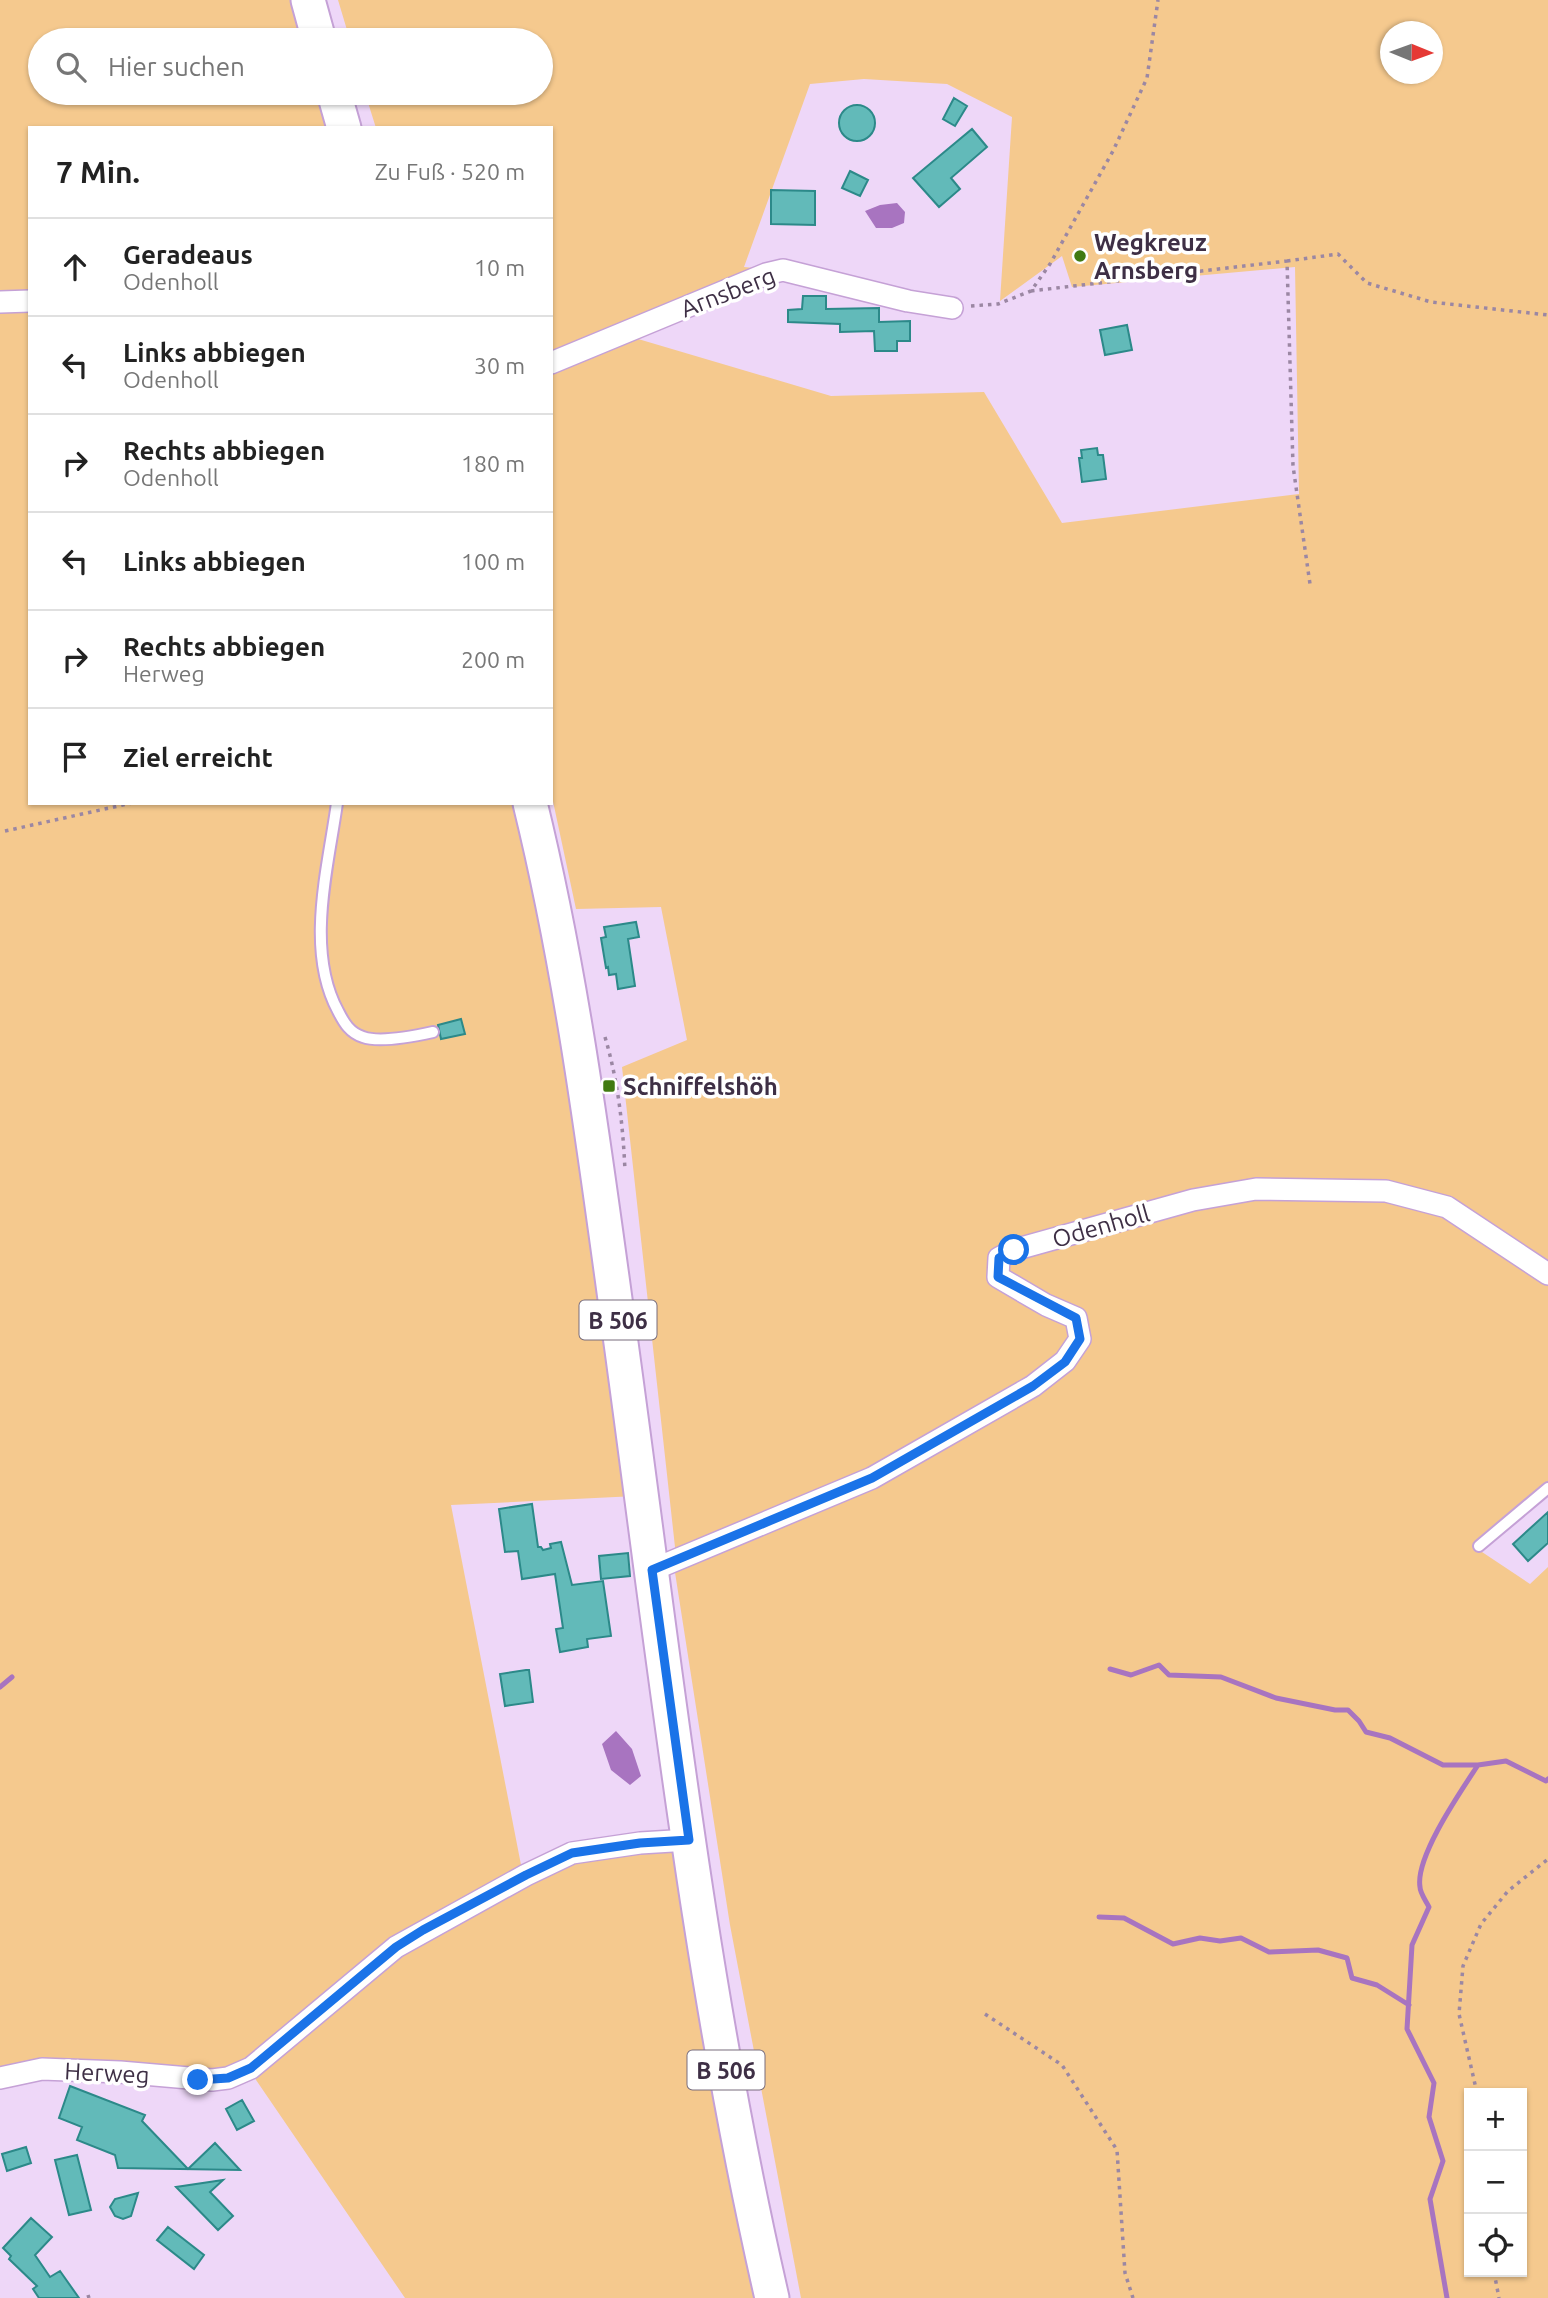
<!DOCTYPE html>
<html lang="de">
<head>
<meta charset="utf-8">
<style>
  body { margin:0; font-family:Ubuntu,sans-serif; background:#f6f6f6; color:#222 }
  .controls { position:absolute; right:21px; bottom:21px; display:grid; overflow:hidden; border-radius:0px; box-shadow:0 2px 5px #0004 }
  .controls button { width:63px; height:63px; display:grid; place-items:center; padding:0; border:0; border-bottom:2px solid #e0e0e0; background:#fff; color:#222; font:35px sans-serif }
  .compass { position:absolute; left:1380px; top:21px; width:63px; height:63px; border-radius:50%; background:#fff; box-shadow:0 2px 5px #0004; rotate:91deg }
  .stop { position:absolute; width:21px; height:21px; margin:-16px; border:5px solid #1a73e8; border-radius:50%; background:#fff }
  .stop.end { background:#1a73e8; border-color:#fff; box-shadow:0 2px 7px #0008 }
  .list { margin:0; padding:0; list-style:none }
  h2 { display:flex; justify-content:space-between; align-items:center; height:91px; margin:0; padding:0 28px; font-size:30px }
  h2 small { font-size:23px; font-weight:400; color:#767676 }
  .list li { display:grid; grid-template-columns:46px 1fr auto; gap:21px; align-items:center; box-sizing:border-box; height:98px; padding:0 28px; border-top:2px solid #e0e0e0 }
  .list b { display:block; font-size:26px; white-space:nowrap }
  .list p { margin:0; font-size:23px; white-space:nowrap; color:#767676 }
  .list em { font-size:23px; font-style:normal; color:#767676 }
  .icon { flex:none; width:38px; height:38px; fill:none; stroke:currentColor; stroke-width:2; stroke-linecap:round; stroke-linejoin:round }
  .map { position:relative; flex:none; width:1548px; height:2298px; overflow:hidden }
  .search { position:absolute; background:#fff; box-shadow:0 2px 5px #0004; left:28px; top:28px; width:525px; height:77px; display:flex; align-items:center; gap:18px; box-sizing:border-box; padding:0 24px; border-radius:38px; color:#767676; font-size:26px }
  .panel { position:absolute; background:#fff; box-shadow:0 2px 5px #0004; left:28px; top:126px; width:525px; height:679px; border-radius:0px }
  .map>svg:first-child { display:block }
</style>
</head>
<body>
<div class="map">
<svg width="1548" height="2298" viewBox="0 0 1548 2298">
  <rect width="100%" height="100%" fill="#eed7f8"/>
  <path fill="#f5c98e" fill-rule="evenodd" d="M0 0H301L311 40H40V93H325L334 128H30V297H0Z
    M338 0H1548V1485L1479 1550 1530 1584 1548 1567V2298H801L730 1925 674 1566 871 1475 676 1556 622 1067 687 1040 661 907 576 909 551 792V370L628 336 831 396 984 392 1062 523 1299 494 1295 267 1072 287 1062 256 1000 301 1012 117 947 84 864 79 810 84 744 267 765 269 551 358V128H376L365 93H541V40H350ZM1390 32H1432V74H1390ZM1469 2093H1522V2272H1469Z
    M0 308H30V803H521L548 939 636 1496 451 1505 522 1870 226 2074 0 2075Z
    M678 1844 762 2298H405L252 2074 424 1935 526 1880 577 1862Z"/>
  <path fill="#a874c0" d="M897 203 905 212 904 223 892 228H876L865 211 880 205Z
    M616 1731 632 1749 641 1776 630 1785 611 1770 602 1744Z"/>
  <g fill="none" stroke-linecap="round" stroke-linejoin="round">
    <path stroke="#a874c0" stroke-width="5" d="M1110 1669 1131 1675 1159 1665 1169 1675 1221 1677 1276 1698 1335 1710H1348L1359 1721 1366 1732 1390 1738 1443 1765H1478
      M0 1687 12 1677
      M1099 1917 1124 1918 1173 1944 1200 1938 1220 1941 1241 1938 1269 1952 1318 1950 1347 1958 1352 1978 1377 1985 1409 2005
      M1447 2298 1430 2199 1443 2161 1429 2117 1434 2083 1407 2029 1412 1945 1429 1907C1426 1901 1420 1893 1420 1887 1415 1857 1461 1791 1478 1765L1506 1761 1546 1781 1548 1779"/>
  </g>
  <path fill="#62bab9" stroke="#2c8989" stroke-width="2" d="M954 98 967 106 955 126 943 119Z
    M839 123a18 18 0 1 1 36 0a18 18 0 1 1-36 0Z
    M972 129 987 147 951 178 960 189 939 207 913 178Z
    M850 171 868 180 860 196 842 188Z
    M771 190 815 191V225L771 224Z
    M803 296H826V309L879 308V322L910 321V341H897V351H875L874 331 840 332V324L788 322V310L802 309Z
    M1127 325 1132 350 1105 355 1100 330Z
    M1097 448 1098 455H1103L1106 479 1082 482 1079 458H1082L1081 450Z
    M636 922 639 937 628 939 635 986 618 989 616 974 609 975 608 967 606 968 601 938 606 937 604 927Z
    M461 1019 465 1034 441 1039 438 1025Z
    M532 1504 538 1547H541L543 1550 551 1548 550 1544 561 1542 572 1585 603 1581 611 1636 587 1639 588 1647 560 1652 556 1629 563 1628 555 1574 522 1579 518 1551 505 1552 499 1509Z
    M1548 1512V1543L1528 1561 1513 1544Z
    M628 1553 630 1576 601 1579 599 1556Z
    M526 1670H529L533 1702 505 1706 500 1674Z
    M70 2086 145 2115 142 2121 188 2169 215 2143 240 2170 118 2168 115 2155 77 2140 82 2127 59 2118Z
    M242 2100 254 2121 237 2130 226 2109Z
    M26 2147 31 2163 7 2171 2 2154Z
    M77 2155 91 2210 69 2215 55 2160Z
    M223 2180 210 2192 233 2216 218 2230 176 2187Z
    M138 2193 131 2216 123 2219 115 2216 110 2207 115 2199Z
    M31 2218 52 2237 35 2255 50 2277 60 2271 79 2298H39L33 2289 37 2286 9 2259 11 2256 3 2248Z
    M168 2227 204 2255 194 2269 157 2240Z"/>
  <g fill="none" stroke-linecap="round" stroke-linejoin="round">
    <defs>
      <path id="lane" d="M337 803C328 868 305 950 338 1011 344 1023 350 1033 363 1037 380 1043 415 1036 433 1032
        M1479 1546 1548 1488"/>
      <path id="street" d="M0 302 30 301
        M551 363 766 274 783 270 908 301 952 308
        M652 1570 872 1478 1033 1386 1065 1361 1080 1339 1076 1318 1046 1305 998 1277 999 1258 1014 1250 1193 1200 1256 1189 1386 1191 1447 1207 1548 1274
        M0 2078 42 2069 120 2072 212 2080 228 2078 251 2068 396 1947 526 1875 572 1853 640 1843 689 1840"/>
      <path id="primary" d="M308 0 319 40
        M334 93 344 128
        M530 803C572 974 594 1147 618 1321 663 1647 698 1977 772 2298"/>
    </defs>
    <use href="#lane" stroke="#c5a1d6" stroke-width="14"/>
    <use href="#street" stroke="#c5a1d6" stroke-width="24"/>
    <use href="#primary" stroke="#c5a1d6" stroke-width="37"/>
    <path stroke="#9b87a3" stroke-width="3.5" stroke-dasharray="3.5 5" stroke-linecap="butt" d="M1287 261 1338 254 1367 283 1431 302 1548 315
      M1031 291 1287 261 1293 466 1310 584
      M971 306 998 304 1031 291 1050 264 1113 151 1147 78 1158 0
      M5 831 132 803
      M605 1037C618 1081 623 1125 625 1171
      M985 2014 1062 2065 1117 2150 1125 2273 1133 2298
      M1477 2093 1459 2014 1463 1966 1481 1924 1508 1891 1548 1859
      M1494 2272 1499 2298
      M88 2295 89 2298"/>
    <use href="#lane" stroke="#fff" stroke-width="10"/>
    <use href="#street" stroke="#fff" stroke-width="21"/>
    <use href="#primary" stroke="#fff" stroke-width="33"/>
  </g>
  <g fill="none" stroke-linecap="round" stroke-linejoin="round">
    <path stroke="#1a73e8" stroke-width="9" d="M198 2080 228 2078 251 2068 396 1947 423 1930 526 1875 572 1853 640 1843 689 1840 652 1570 872 1478 1033 1386 1065 1362 1080 1339 1076 1318 998 1277 999 1258 1014 1250"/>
  </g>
  <g fill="#417a11" stroke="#fff" stroke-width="2.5">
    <circle cx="1080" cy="256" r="7"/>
    <rect x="602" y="1079" width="14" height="14" rx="3.5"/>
  </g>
  <g text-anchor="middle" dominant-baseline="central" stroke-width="7" stroke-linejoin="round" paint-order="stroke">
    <g fill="#fff" stroke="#786d7d" stroke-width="2">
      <rect x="579.5" y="1300.5" width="77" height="39" rx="5"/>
      <rect x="687.5" y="2050.5" width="77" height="39" rx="5"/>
    </g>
    <g font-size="23" font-weight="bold" fill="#3e2f45">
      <text x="618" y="1320">B 506</text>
      <text x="726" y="2070">B 506</text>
    </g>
    <g font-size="24" font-weight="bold" fill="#3e2f45" stroke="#fff" text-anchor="start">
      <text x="1094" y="242">Wegkreuz<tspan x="1094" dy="28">Arnsberg</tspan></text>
      <text x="623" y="1086">Schniffelshöh</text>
    </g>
    <g font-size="24" fill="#3e2f45" stroke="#fff">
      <text transform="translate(728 292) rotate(-21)">Arnsberg</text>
      <text transform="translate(1101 1226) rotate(-16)">Odenholl</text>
      <text transform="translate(107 2073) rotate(3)">Herweg</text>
    </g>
  </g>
</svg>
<div class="controls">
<button>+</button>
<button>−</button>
<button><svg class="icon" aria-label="locate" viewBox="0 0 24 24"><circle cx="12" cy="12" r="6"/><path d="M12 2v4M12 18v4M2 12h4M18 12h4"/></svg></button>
</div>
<svg class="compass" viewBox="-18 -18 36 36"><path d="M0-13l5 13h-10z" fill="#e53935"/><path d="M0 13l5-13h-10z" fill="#767676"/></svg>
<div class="stop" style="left:1014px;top:1250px"></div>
<div class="stop end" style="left:198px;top:2080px"></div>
<div class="search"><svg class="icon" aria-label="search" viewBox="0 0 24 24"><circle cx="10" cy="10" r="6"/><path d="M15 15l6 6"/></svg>Hier suchen</div>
<section class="panel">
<h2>7 Min.<small>Zu Fuß · 520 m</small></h2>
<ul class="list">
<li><svg class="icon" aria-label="ahead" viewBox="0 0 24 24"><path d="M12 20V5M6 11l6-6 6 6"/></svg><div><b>Geradeaus</b><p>Odenholl</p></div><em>10 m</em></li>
<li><svg class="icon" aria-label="left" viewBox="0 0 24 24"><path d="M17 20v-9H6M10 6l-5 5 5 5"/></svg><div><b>Links abbiegen</b><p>Odenholl</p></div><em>30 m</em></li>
<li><svg class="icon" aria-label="right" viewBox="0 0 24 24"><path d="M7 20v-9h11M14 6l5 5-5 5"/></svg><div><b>Rechts abbiegen</b><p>Odenholl</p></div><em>180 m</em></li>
<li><svg class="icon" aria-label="left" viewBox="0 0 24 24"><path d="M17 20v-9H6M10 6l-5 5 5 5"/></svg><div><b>Links abbiegen</b></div><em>100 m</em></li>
<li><svg class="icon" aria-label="right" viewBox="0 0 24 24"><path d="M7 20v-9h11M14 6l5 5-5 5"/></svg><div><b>Rechts abbiegen</b><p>Herweg</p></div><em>200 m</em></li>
<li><svg class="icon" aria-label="arrive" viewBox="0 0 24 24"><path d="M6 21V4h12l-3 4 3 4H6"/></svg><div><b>Ziel erreicht</b></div></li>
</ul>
</section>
</div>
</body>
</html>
